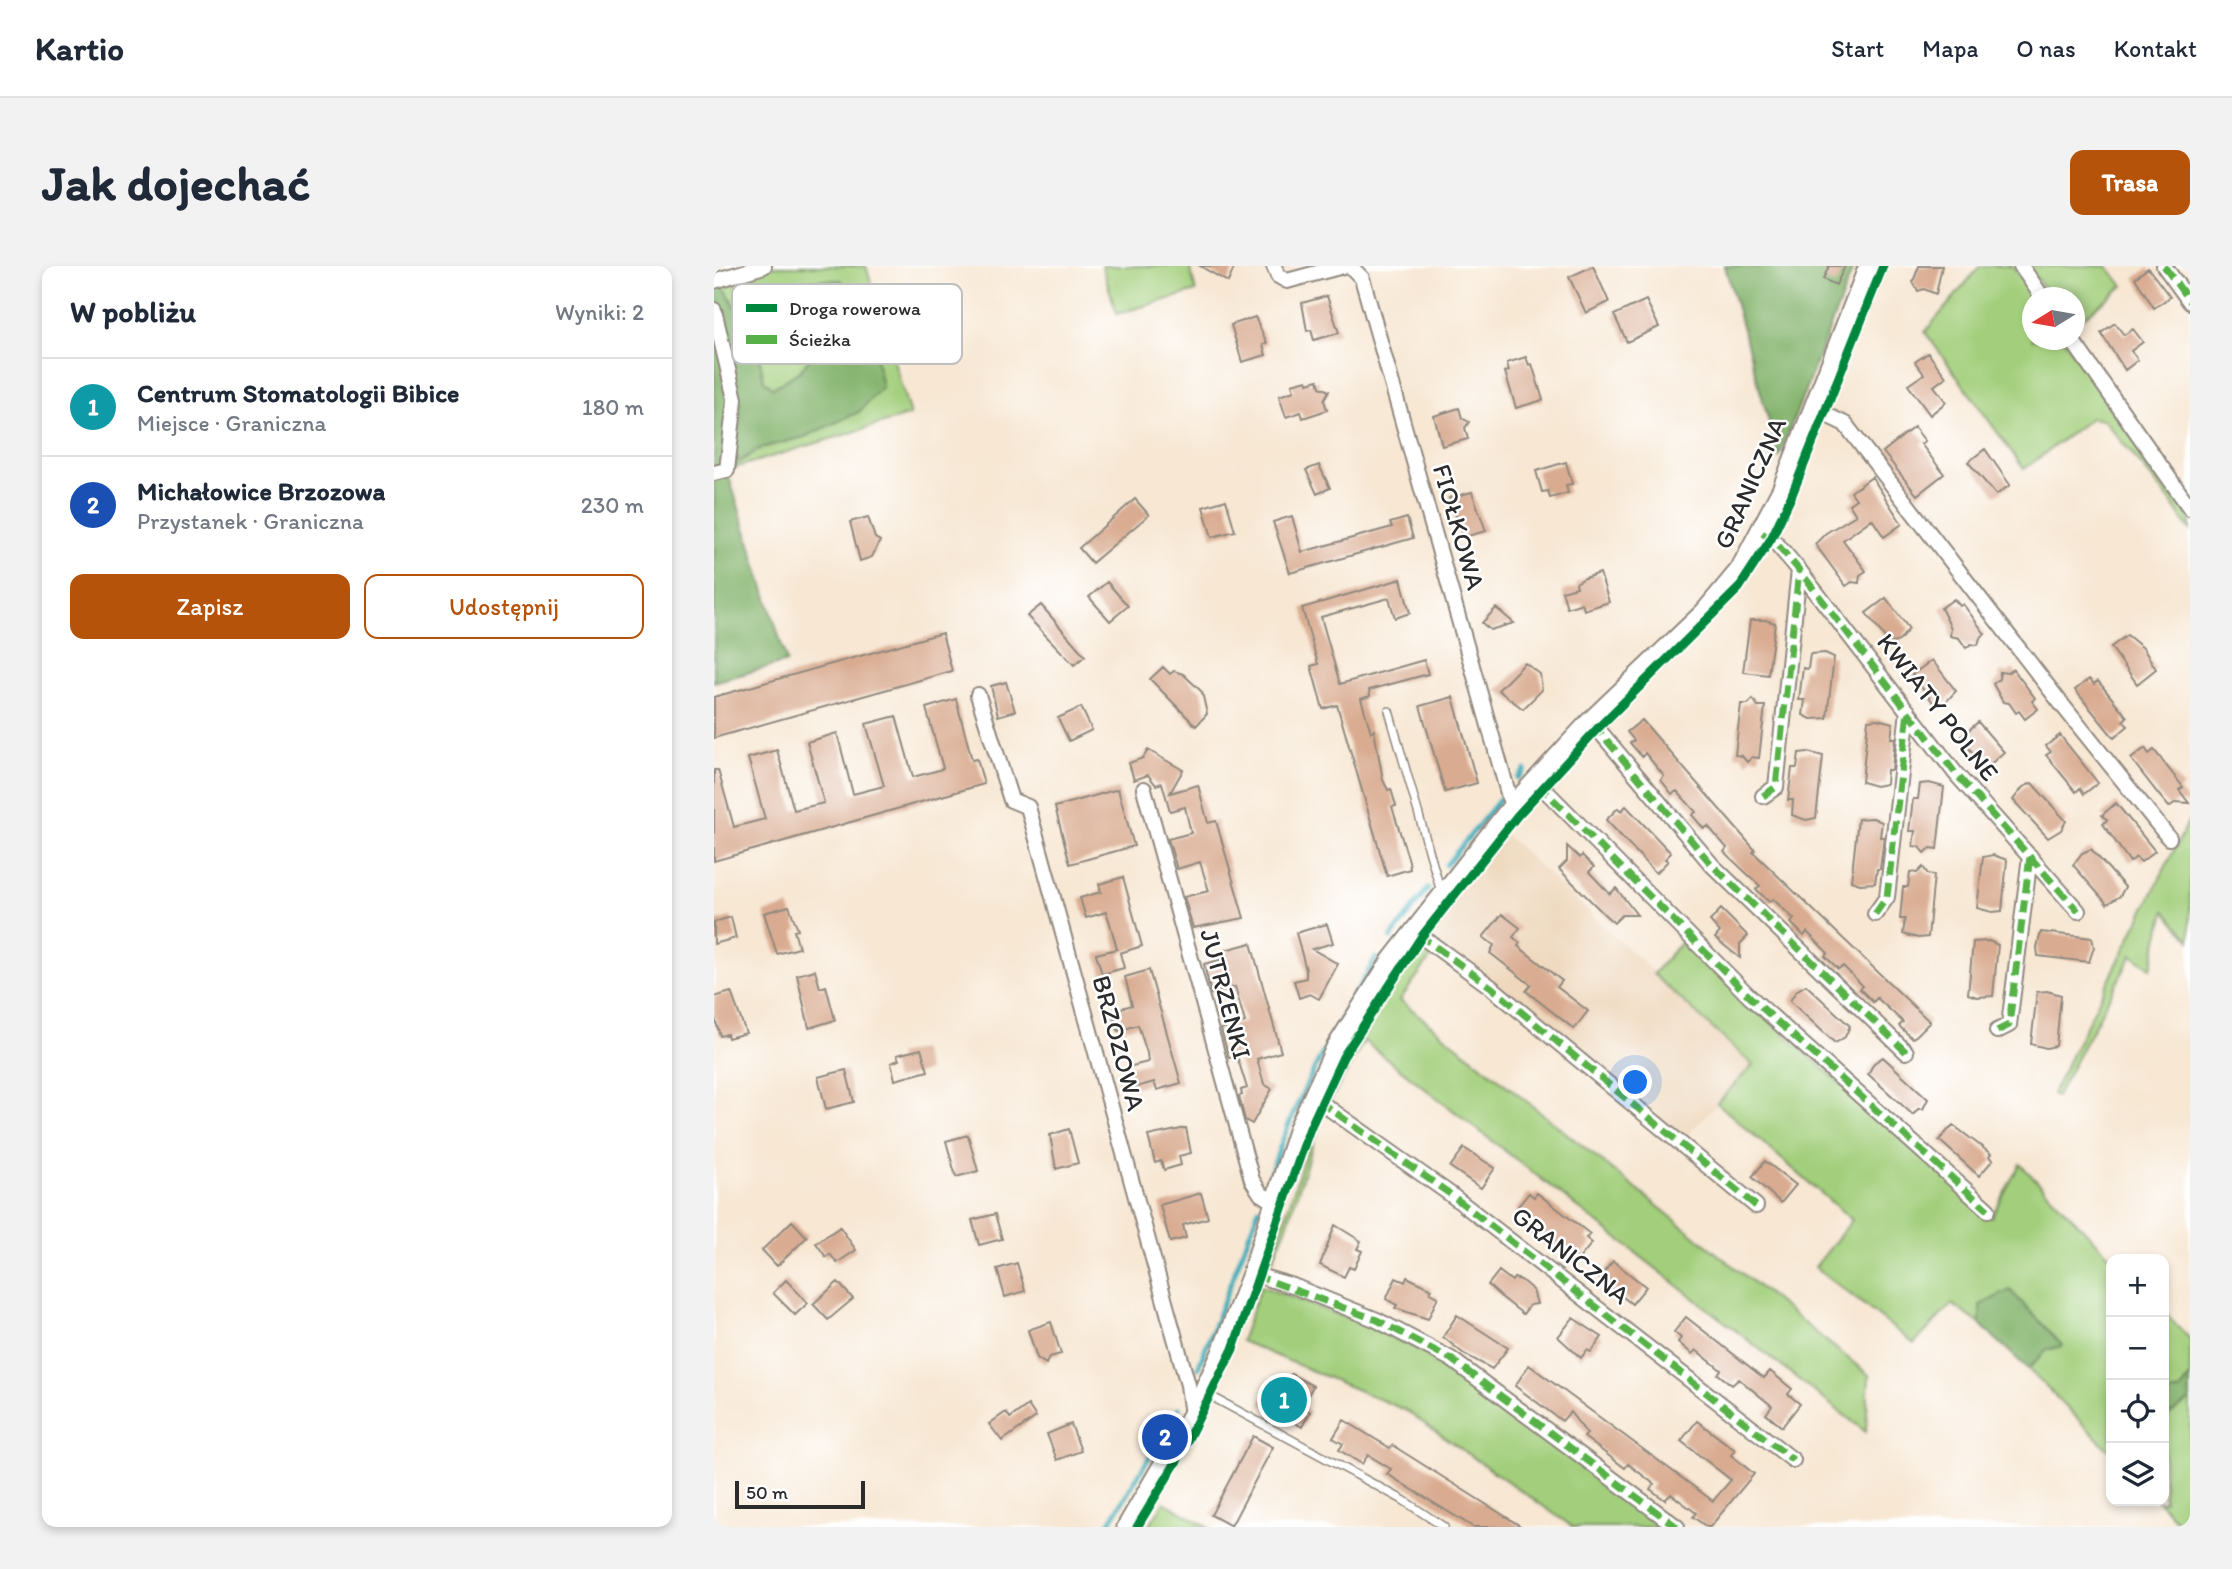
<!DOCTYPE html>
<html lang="pl">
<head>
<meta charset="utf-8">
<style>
  body { margin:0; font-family:Itim,sans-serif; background:#f2f2f3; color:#1f2937 }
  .controls { position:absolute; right:21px; bottom:21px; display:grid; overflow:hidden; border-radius:14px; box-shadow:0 4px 10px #0003 }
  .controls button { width:63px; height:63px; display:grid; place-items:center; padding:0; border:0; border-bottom:2px solid #e0e1e3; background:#fff; color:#1f2937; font:35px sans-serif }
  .compass { position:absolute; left:1308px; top:21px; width:63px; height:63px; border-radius:50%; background:#fff; box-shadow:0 4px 10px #0003; rotate:259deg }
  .scale { position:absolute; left:21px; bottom:18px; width:130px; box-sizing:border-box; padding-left:7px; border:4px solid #2b2b2b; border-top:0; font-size:19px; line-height:24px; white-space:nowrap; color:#2b2b2b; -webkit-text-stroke:5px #fff; paint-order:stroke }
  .you { position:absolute; left:922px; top:817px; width:24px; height:24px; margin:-18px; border:5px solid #fff; border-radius:50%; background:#1a73e8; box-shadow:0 0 0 10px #1a73e833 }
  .badge { display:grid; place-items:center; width:46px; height:46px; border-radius:50%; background:#b45309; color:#fff; font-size:23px; font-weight:700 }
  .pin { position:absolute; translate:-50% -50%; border:4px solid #fff; box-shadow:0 2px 7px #0006 }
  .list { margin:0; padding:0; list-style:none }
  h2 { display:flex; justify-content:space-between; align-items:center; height:91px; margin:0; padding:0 28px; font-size:30px }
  h2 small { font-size:23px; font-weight:400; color:#747a83 }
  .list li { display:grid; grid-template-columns:46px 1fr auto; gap:21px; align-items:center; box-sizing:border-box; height:98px; padding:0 28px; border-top:2px solid #e0e1e3 }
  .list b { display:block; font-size:26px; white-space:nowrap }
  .list p { margin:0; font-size:23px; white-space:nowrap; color:#747a83 }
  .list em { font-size:23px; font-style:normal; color:#747a83 }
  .actions { display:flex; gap:14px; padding:21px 28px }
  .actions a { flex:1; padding:16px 0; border:2px solid #b45309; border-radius:14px; text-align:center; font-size:24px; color:#b45309 }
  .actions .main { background:#b45309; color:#fff }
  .icon { flex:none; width:38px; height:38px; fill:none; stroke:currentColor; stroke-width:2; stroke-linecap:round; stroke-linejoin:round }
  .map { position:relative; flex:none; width:1476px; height:1261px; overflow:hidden; border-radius:14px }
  header { display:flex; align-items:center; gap:42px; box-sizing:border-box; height:98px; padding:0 35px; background:#fff; border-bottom:2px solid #e0e1e3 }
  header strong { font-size:33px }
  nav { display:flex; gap:38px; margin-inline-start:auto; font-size:24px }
  .intro { display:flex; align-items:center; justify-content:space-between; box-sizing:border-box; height:168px; padding:0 42px }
  h1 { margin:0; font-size:49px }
  .button { padding:18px 32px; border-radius:14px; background:#b45309; color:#fff; font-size:24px; font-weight:700 }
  main { display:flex; gap:42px; padding:0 42px }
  aside { flex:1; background:#fff; border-radius:14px; box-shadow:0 4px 10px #0003 }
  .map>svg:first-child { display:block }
</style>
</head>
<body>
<header>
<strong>Kartio</strong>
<nav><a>Start</a><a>Mapa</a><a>O nas</a><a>Kontakt</a></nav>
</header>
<div class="intro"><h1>Jak dojechać</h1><a class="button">Trasa</a></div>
<main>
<aside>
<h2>W pobliżu<small>Wyniki: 2</small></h2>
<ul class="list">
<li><span class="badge" style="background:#0f9aa8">1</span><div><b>Centrum Stomatologii Bibice</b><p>Miejsce · Graniczna</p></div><em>180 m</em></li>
<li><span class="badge" style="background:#1a4fb4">2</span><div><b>Michałowice Brzozowa</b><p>Przystanek · Graniczna</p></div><em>230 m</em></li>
</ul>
<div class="actions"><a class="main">Zapisz</a><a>Udostępnij</a></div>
</aside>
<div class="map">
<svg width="1476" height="1261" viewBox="0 0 1476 1261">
  <rect width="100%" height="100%" fill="#fff"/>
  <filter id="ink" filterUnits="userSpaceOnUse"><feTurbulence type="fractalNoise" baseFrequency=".0143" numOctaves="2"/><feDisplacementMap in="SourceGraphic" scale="14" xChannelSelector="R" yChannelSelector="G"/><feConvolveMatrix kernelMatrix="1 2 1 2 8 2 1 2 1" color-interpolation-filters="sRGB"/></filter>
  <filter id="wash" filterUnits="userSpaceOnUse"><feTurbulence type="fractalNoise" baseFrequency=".00686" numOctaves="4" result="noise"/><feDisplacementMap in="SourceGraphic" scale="28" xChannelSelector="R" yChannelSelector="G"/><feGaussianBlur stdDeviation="1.57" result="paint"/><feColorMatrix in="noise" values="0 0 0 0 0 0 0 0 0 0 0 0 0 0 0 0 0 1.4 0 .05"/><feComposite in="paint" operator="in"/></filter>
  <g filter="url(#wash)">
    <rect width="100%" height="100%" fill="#f7e7d3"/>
    <path fill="#eed7bb" d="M792 569 1039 799 971 872 712 668Z"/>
    <path fill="#a3cf7b" stroke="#677d53" stroke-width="2" d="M27 0H152L196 149 13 204 47 182 90 171 144 146 92 32 101 86 86 105 59 122 50 115 43 79 10 21 12 4Z
      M388 0H475L482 25 403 48Z
      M1266 0H1298L1320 31 1318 74H1350L1476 253V264L1455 233 1390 154 1377 152 1310 203 1211 66Z
      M1314 0H1393L1409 20 1361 58 1360 32 1336 31Z
      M1476 552V675L1451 645 1437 702 1418 689 1342 831 1338 828Z
      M712 668 720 687 686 734 1155 1109 1152 1166 650 775 608 849 572 963 554 1005 609 832 661 742Z
      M969 674 1032 734 1277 951 1306 898 1399 993 1397 1186 1314 1103 1333 1084 1348 1080 1266 1039V1058L1238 1038 1200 1078 1101 1001 1138 954 1003 837 1039 799 939 708Z
      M547 1020 649 1058 720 1091 948 1261H859L691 1144 527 1075Z
      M1450 1046 1476 1073V1111L1466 1125 1450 1128Z
      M1476 1134V1261H1468L1444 1235H1450V1152Z
      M450 1236 494 1261H434Z"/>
    <path fill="#82b26b" stroke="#566e4b" stroke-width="2" d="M1011 0H1140L1065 191Z
      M12 4 10 21 43 79 50 115 59 122 86 105 101 87 92 32 99 14H127L152 43 168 121 145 146 90 171 47 182 13 204 73 396 0 416V7Z
      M1296 1024 1349 1080 1333 1084 1314 1103 1266 1058V1039Z
      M1476 1111V1134L1450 1152V1128L1466 1125Z"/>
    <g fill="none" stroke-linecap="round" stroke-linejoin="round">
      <path stroke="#3faebc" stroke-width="5" d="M804 512 811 504
        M732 599 787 532
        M677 672 714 622
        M554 916C579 835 620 764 662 692
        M484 1102 545 943
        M393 1261 465 1142"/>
    </g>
    <g id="blocks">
      <path fill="#d9ab90" d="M486 0H521L514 16Z
        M879 0 895 36 872 47 855 11Z
        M1115 0H1131L1122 19 1109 13Z
        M1205 0H1228L1222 28 1210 23 1204 25 1199 16Z
        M1434 2 1456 31 1440 42 1421 12Z
        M613 30 625 67 600 74 597 64 593 65 588 37Z
        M932 34 945 61 913 76 900 49Z
        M541 51 553 77 549 79 552 89 528 96 517 59Z
        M1401 57 1410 69 1419 63 1429 76 1417 85 1424 94 1411 104 1387 67Z
        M1214 87 1232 111 1220 120 1232 136 1216 149 1194 119 1210 108 1201 96Z
        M812 91 815 99 818 98 829 134 802 142 791 106 795 105 793 97Z
        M593 114 594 117 604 114 606 121 615 125 610 134 613 144 589 152 587 146 572 151 565 130 580 125 578 118Z
        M745 142 748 152 755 156 751 162 754 173 728 180 720 150Z
        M1200 161 1211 175 1207 178 1230 208 1203 229 1169 186Z
        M1271 183 1296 219 1282 229 1254 196Z
        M852 196 858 218 852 219 854 227 836 232 834 225 828 226 822 205Z
        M605 199 616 222 603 228 592 204Z
        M1158 211 1188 258 1170 271 1158 253 1129 274 1152 305 1146 309 1145 317 1138 316 1132 320 1101 278 1112 267 1142 249 1135 238 1142 233 1137 226Z
        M758 226 772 265 750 271 735 232Z
        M421 233 435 249 378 297 365 282Z
        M512 234 521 265 498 271 489 241Z
        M578 250 588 286 678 261 676 257 693 252 699 272 576 307 559 256Z
        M154 251 161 272 166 275 158 291 146 295 136 256Z
        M886 307 895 336 870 344 868 337 853 342 848 325 863 321 862 317 871 312Z
        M687 313 696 347 681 352 675 332 607 351 626 418 710 394 714 408 655 424 656 430 647 433 657 466 660 464 669 514 674 524 677 523 682 540 678 541 695 595 696 603 673 610 623 439 609 443 597 400 604 398 588 342Z
        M393 316 414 340 396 355 375 331Z
        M1172 332 1195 363 1185 375 1176 378 1152 347Z
        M1240 333 1246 340 1249 338 1271 368 1266 372 1264 379 1257 378 1252 382 1245 372 1236 370 1237 362 1227 342Z
        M327 339 371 390 360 399 313 350Z
        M782 342 800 357 776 364 768 357Z
        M1036 354H1051L1061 357 1054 409 1029 406Z
        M228 367 238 405 0 472V431Z
        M1413 369 1429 382 1442 403 1423 418 1397 381Z
        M1111 387 1120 391 1113 452 1097 453 1089 449 1091 434H1085L1089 402 1094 403 1096 388Z
        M1218 394 1242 425 1231 437 1222 440 1198 409Z
        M811 397 826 408 828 424 809 443 784 424Z
        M449 401 456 408 460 405 469 408 488 426 493 448 482 460 436 413Z
        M1299 403 1321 432 1318 435 1324 443 1311 453 1305 445 1302 447 1295 437 1289 436 1279 418 1285 413 1286 406 1293 407Z
        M1375 413 1380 418 1384 415 1413 451 1409 455 1414 460 1400 472 1361 424Z
        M292 416 301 445 284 450 277 420Z
        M739 431 763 517 731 526 706 440Z
        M242 433 258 494 263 493 270 518 0 595V504H4L20 561 51 553 34 492 63 484 80 544 110 537 93 476 123 467 139 528 170 520 152 458 182 450 199 511 225 504 229 502 212 442Z
        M1039 433 1044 440H1051L1045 492 1038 491 1033 496 1028 490 1021 489 1024 463 1027 438H1034Z
        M367 441 378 464 355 475 344 452Z
        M1163 453 1179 457 1177 472H1181L1178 504H1173L1172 518 1162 520 1148 516 1154 454Z
        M928 454 1041 584 1039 586 1216 756 1202 770 1198 772 1185 760 1189 756 1163 732 1159 736 1146 723 1149 720 1129 700 1124 703 1111 690 1114 687 1093 666 1090 670 1077 657 1080 653 1059 633 1055 636 1042 623 1046 620 1010 586 1013 582 994 560 990 563 978 549 982 546 963 525 958 528 947 514 950 510 931 487 928 491 916 477 920 474 913 466Z
        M1264 456 1290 486 1272 502 1246 472Z
        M1346 469 1384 517 1370 528 1366 522 1362 526 1332 489 1337 486 1332 480Z
        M1431 482 1435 488 1440 484 1469 521 1465 524 1475 537 1462 536 1455 541 1445 529 1417 493Z
        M434 484 469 504 456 527 484 519 494 557 502 555 530 652 479 662 470 631 495 625 486 596 463 603 454 573 477 567 471 541 456 545 448 517 442 519 434 509 420 514 415 497 429 492Z
        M1094 486 1109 490 1102 552 1092 554 1078 549 1079 534H1074L1078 502H1083L1085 487Z
        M1215 517 1230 521 1223 583 1217 582 1210 587 1205 581 1199 580 1201 565H1195L1199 533H1204L1206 518Z
        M1318 517 1352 555 1347 564 1334 572 1299 534 1309 521Z
        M404 523 420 580 356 598 341 541Z
        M1402 537 1441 585 1427 596 1422 591 1416 596 1389 558 1393 554 1388 549Z
        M912 540 957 587 951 593 954 595 942 607 892 554 904 542 907 545Z
        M1159 552 1168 556 1166 571H1170L1166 603H1163L1161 617 1146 618 1137 615 1144 553Z
        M853 580 866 592 868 589 880 601 875 606 896 628 902 622 923 649H908L900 657 891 649 845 603 853 595Z
        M1377 583 1411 621 1406 630 1393 638 1359 599 1368 587Z
        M1279 589 1293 594 1288 645 1278 646 1263 642 1269 591Z
        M1209 601 1214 608 1220 609 1214 671 1204 672 1189 668 1191 653H1186L1189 621H1194L1196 606 1203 607Z
        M409 611 428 680 406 687 410 702 388 708 382 688 403 683 395 654 392 646 372 652 366 632 387 626 385 618Z
        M75 640 84 664 80 665 85 682 63 688 50 647Z
        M1007 643 1034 670 1026 678V692L1001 672 1006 666 996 655Z
        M788 648 806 662 799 671 806 677 804 680 848 715 843 721 874 745 860 763 812 725 817 719 776 687 780 679 769 671Z
        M17 651 22 672 0 678V656Z
        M613 658 619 677 598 683 624 698 605 733 596 728 585 732 580 715 592 712V704L582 667Z
        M1327 666 1378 672 1380 681 1375 696 1324 690 1323 681Z
        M1275 675 1284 679 1279 730 1263 731 1254 728 1259 676Z
        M537 677 567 786 543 793 550 818 558 823 538 858 531 854 525 830 528 829 527 824 533 822 523 790 515 792 507 763 531 756 521 721 497 728 490 698 513 692 511 684Z
        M101 704 106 722 112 720 121 754 95 762 83 709Z
        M435 704 467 817 443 824 440 816 419 822 414 801 434 796 433 787 424 759 404 765 398 745 418 739 411 711Z
        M1092 719 1136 760 1131 771 1121 777 1076 735 1082 725Z
        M1333 725 1347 729 1342 780 1332 782 1317 778 1323 726Z
        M17 726 32 767 14 772 13 768 6 770 0 749V731Z
        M207 783 214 805 181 814 177 797 185 794 183 789Z
        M1169 791 1214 833 1209 843H1204L1199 849 1154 808 1160 797Z
        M132 804 140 836 112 843 104 811Z
        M1239 859 1277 888 1275 891 1279 894 1265 910 1225 874Z
        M472 862 477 887 465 890 467 899 450 904 447 895 441 897 434 870Z
        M355 863 364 897 342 903 336 869Z
        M254 869 264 905 242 911 232 875Z
        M750 882 781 902 767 922 736 901Z
        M1051 895 1082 919 1067 937 1038 911Z
        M487 927 494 952 469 959 472 972 456 976 446 939Z
        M815 927 820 931 823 927 876 968 872 972 878 977 864 994 858 988 854 993 805 953 808 949 801 944Z
        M281 948 288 973 265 979 258 954Z
        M78 955 93 971 63 1000 48 984Z
        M621 959 647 975 643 983 648 985 640 1003 635 1001 630 1011 606 999Z
        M126 961 142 984 123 997 116 988 112 991 102 977Z
        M899 995 932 1021 918 1038 885 1012Z
        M303 997 311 1025 291 1031 283 1003Z
        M785 1005 798 1015 800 1012 807 1014 819 1024 823 1038 816 1039 809 1048 786 1030 774 1019Z
        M693 1011 718 1023 716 1027 724 1031 714 1053 681 1042 683 1039 672 1033 682 1012 691 1016Z
        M72 1014 94 1037 81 1049 59 1027Z
        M124 1016 139 1033 114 1054 99 1038Z
        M743 1049 794 1082 778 1103 750 1088 729 1071Z
        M972 1051 1050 1112 1056 1105 1078 1123 1074 1128 1086 1138 1068 1161 1052 1148 1058 1140 1025 1113 1018 1119 1004 1108 1007 1104 982 1084 978 1088 964 1076 967 1072 960 1066Z
        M859 1052 888 1071 877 1086 873 1084 867 1092 844 1071Z
        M337 1056 347 1088 335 1091 332 1098 323 1092 314 1064Z
        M815 1099 999 1235 1017 1214 967 1175 983 1155 1021 1184 1017 1189 1040 1208 996 1261H993L979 1251 982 1247 957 1228 951 1234 936 1223 940 1218 914 1198 911 1202 870 1171 873 1168 856 1146 848 1155 801 1120Z
        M577 1108 599 1120 588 1141 596 1146 588 1161 546 1138 555 1123 562 1127Z
        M314 1139 322 1151 288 1175 275 1158 292 1146 296 1152Z
        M630 1154 676 1182 678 1179 808 1261H759L673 1208 677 1203 654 1189 648 1198 625 1184 629 1178 619 1172Z
        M357 1158 367 1185 343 1194 333 1168Z
        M539 1170 559 1181 517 1260 497 1249Z"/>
    </g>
  </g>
  <g filter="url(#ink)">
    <use href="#blocks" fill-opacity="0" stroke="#91897f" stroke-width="2"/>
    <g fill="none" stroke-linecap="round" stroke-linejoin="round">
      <defs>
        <path id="lane" d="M675 445 727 626
          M491 1127 689 1234 730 1261"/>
        <path id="street" d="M560 0 564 10 573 15 629 0
          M636 0 648 12 798 541
          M1307 0 1329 32
          M1450 0 1476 36
          M0 15 50 0
          M0 44 21 133 13 204 0 207
          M1358 74 1476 242
          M1098 142 1131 158 1349 440 1455 572
          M1048 267 1062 277 1085 304 1242 508 1364 645
          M264 429 297 534 314 541 474 1119 478 1149
          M877 455 998 599 1192 786
          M822 515 1036 731 1274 944
          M430 523 538 914 547 928 562 937
          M1049 530 1062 521 1085 304
          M1161 648 1173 631 1194 445
          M700 665 777 721 1042 940
          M1283 765 1295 759 1316 590
          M599 831 736 928 1079 1194
          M538 1008 579 1020 663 1054 737 1093 963 1261"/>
        <path id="secondary" d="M413 1261 478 1150 507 1089 538 1008 585 862 622 782 678 694 798 541 877 455 991 346 1026 304 1068 224 1155 0"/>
      </defs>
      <use href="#lane" stroke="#91897f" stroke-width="10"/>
      <use href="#street" stroke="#91897f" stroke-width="18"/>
      <use href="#secondary" stroke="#91897f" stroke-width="23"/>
      <use href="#lane" stroke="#fff" stroke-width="7"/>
      <use href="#street" stroke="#fff" stroke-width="14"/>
      <use href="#secondary" stroke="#fff" stroke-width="19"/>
      <path stroke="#56b246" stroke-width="7" stroke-dasharray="14 7" stroke-linecap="butt" d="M1450 0 1476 36
        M1048 267 1062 277 1085 304 1242 508 1364 645
        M879 458 998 599 1192 786
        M824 518 1036 731 1274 944
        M1049 530 1062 521 1085 304
        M1161 648 1173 631 1194 445
        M704 668 777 721 1042 940
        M1283 765 1295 759 1316 590
        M605 835 736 928 1079 1194
        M540 1009 663 1054 737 1093 963 1261"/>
      <defs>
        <path id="cycleway" d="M423 1261 464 1193 519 1083 596 862 629 791 708 670 803 550 883 463 1025 322 1057 273 1077 231 1169 0"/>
      </defs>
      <use href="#cycleway" stroke="#fff" stroke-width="13"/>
      <use href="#cycleway" stroke="#00873e" stroke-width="9"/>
    </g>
  </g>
  <g text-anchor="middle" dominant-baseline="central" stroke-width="5" stroke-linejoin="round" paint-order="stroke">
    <g font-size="26" fill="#2b2b2b" stroke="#fff">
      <text transform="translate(1036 217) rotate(-66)">GRANICZNA</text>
      <text transform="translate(745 261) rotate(74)">FIOŁKOWA</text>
      <text transform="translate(1224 441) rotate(52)">KWIATY POLNE</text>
      <text transform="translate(512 728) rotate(75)">JUTRZENKI</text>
      <text transform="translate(405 777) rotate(75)">BRZOZOWA</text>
      <text transform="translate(857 989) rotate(38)">GRANICZNA</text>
    </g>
  </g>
  <rect x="18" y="18" width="230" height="80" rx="10" fill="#fff" stroke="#bfbfbf" stroke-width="2"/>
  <rect x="32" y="38" width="31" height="8" fill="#00873e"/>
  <rect x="32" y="69" width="31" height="9" fill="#56b246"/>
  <g font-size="19" fill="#2b2b2b">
    <text x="75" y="49">Droga rowerowa</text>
    <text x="75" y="80">Ścieżka</text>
  </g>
</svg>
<div class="controls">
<button>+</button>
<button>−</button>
<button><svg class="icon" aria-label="locate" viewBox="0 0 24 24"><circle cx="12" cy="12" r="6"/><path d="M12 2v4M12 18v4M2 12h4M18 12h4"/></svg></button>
<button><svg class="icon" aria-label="layers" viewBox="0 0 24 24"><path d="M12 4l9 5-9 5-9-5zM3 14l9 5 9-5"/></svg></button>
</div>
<svg class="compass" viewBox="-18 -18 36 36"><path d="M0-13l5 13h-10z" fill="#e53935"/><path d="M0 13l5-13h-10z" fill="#747a83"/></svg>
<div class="scale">50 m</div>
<div class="you"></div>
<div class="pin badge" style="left:570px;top:1134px;background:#0f9aa8">1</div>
<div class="pin badge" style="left:451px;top:1171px;background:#1a4fb4">2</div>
</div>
</main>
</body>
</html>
